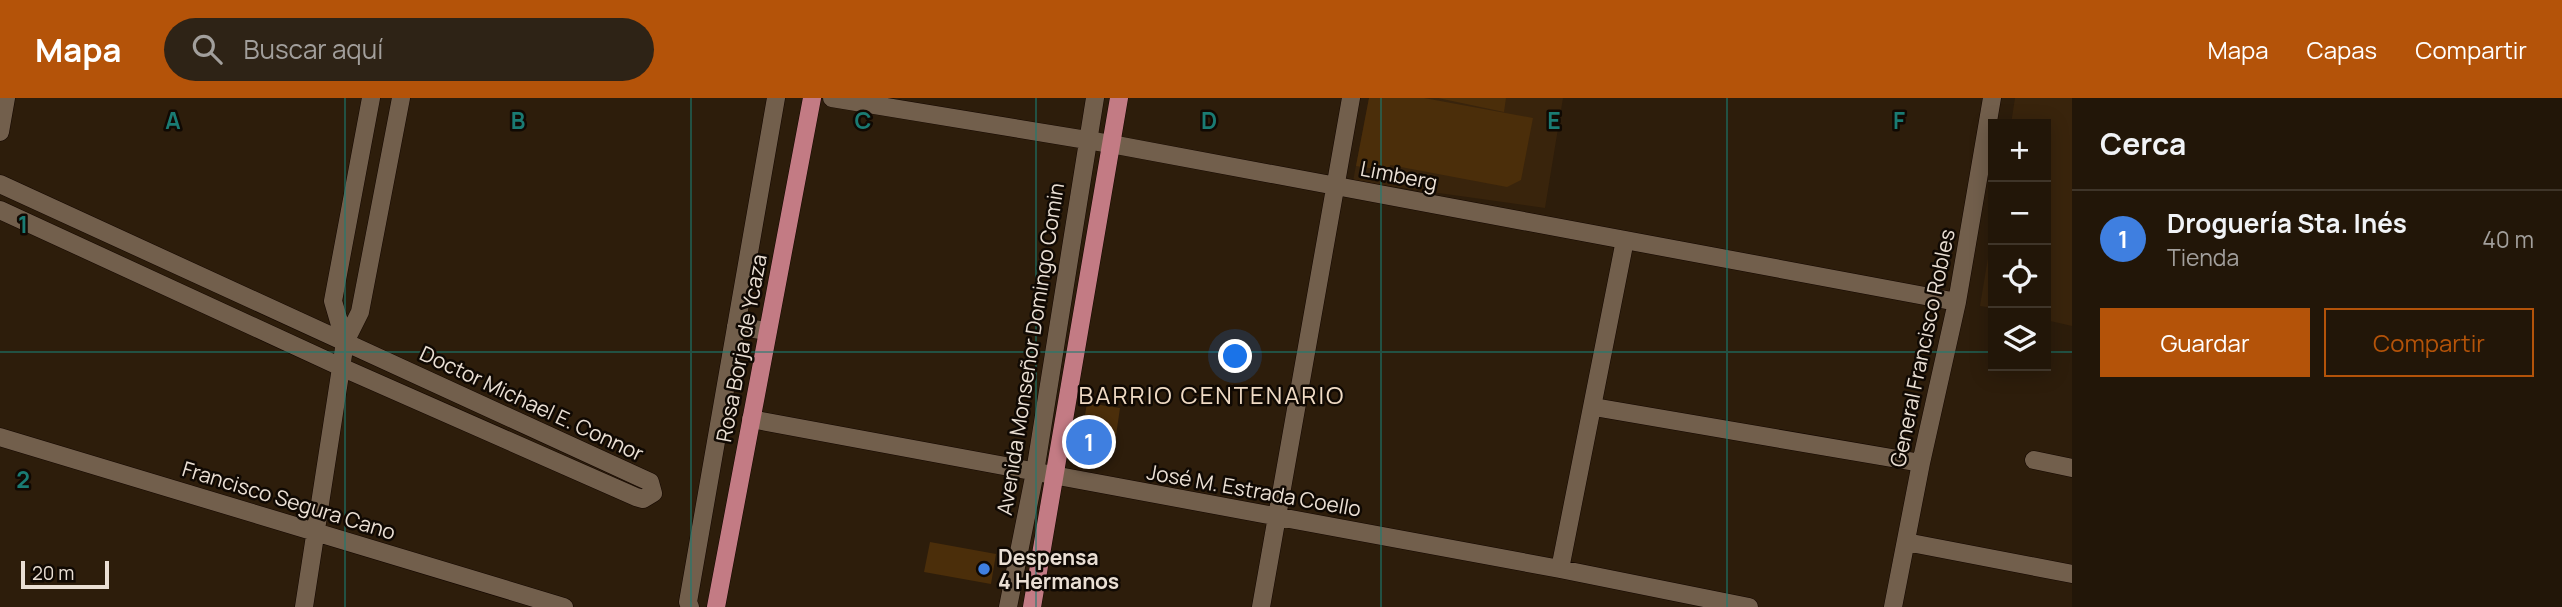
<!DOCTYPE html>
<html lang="es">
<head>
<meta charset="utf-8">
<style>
  body { margin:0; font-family:Manrope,sans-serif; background:#2e2316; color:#f1f3f6 }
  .controls { position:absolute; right:21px; top:21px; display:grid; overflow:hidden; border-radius:0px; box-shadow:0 4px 18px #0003 }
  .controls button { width:63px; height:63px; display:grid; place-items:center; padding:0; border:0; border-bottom:2px solid #3f3529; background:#221608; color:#f1f3f6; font:35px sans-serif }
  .scale { position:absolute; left:21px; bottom:18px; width:88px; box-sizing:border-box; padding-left:7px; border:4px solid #eadfd4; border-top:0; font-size:19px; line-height:24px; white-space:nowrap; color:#eadfd4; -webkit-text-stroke:5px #100903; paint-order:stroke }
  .you { position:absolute; left:1236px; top:259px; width:24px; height:24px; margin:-18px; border:5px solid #fff; border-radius:50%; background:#1a73e8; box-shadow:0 0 0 10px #1a73e833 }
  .badge { display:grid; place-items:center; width:46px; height:46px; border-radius:50%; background:#b45309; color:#fff; font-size:23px; font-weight:700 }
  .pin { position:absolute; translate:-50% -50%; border:4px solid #fff; box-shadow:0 2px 7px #0006 }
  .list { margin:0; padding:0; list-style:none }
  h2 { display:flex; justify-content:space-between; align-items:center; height:91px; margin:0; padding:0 28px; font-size:30px }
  h2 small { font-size:23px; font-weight:400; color:#a29f9c }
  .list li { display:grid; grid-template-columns:46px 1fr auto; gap:21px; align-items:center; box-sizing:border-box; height:98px; padding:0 28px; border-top:2px solid #3f3529 }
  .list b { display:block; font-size:26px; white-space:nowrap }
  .list p { margin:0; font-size:23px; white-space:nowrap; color:#a29f9c }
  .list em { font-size:23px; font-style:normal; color:#a29f9c }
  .actions { display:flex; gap:14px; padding:21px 28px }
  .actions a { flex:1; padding:16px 0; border:2px solid #b45309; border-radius:0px; text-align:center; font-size:24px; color:#b45309 }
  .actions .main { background:#b45309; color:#fff }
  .icon { flex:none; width:38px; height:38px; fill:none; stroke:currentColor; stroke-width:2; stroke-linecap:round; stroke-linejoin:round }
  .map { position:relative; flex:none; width:2072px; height:509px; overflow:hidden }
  header { display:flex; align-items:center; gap:42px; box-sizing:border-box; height:98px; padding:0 35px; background:#b45309; color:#fff }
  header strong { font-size:33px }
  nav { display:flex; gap:38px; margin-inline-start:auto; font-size:24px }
  .search { width:490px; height:63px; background:#2e2316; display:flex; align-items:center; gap:18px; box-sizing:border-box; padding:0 24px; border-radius:38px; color:#a29f9c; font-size:26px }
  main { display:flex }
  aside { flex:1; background:#221608 }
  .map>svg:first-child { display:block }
</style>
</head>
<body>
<header>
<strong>Mapa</strong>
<div class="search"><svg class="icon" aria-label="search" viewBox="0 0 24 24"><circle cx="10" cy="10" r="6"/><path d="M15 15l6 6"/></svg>Buscar aquí</div>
<nav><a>Mapa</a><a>Capas</a><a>Compartir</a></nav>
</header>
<main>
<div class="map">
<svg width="2072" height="509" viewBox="0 0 2072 509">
  <rect width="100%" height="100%" fill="#2d1d0b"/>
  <path fill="#39240c" d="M1369 0H1563L1545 110 1353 83Z
    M2015 0H2072V228L2046 222V26H2011Z
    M1993 130V210L1980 208Z"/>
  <path fill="#4b2e0a" d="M1369 0H1424L1533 20 1521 82 1507 89 1390 67 1389 73 1356 68Z
    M1438 0H1506L1504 14Z
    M1087 305 1120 310 1113 358 1079 353Z
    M930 444 996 456 991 486 924 474Z"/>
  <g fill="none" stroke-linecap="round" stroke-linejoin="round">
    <defs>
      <path id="minor" d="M832 0 1111 46 1957 204
        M0 34 6 0
        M0 86 639 379 650 384 653 395 643 401 636 399 341 269 0 112
        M736 228 767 233
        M345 244 333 203 371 0
        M1594 309 1921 365
        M751 321 1560 471 1749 509
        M0 339 564 509
        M2034 362 2072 370
        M1906 444 2072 476
        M1560 471 1625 142
        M304 509 345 244 360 214 401 0
        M690 509 688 504 776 0
        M1008 509 1035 374 1095 0
        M1261 509 1351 0
        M1893 509 1921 365 1957 204 1992 0"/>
      <path id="major" d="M716 509 812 0
        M1032 509 1119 0"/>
    </defs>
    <use href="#minor" stroke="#140700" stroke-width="19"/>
    <use href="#major" stroke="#140700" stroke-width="19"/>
    <use href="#minor" stroke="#725f4c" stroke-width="18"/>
    <use href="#major" stroke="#c37b84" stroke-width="18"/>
  </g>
  <path fill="none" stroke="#1a7b73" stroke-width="2" stroke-opacity="0.55" d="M345 0V509M691 0V509M1036 0V509M1381 0V509M1727 0V509M0 254H1993M2046 254H2072"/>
  <circle fill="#3f7fe0" stroke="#100903" stroke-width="2.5" cx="984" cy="471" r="7"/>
  <g text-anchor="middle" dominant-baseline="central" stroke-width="5" stroke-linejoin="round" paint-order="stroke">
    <g font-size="21" fill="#eadfd4" stroke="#100903">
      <text transform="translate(1399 77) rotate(11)">Limberg</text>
      <text transform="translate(741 250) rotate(-79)">Rosa Borja de Ycaza</text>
      <text transform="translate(1922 250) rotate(-78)">General Francisco Robles</text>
      <text transform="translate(1030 251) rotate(-81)">Avenida Monseñor Domingo Comin</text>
      <text transform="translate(532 305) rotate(25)">Doctor Michael E. Connor</text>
      <text transform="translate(1254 392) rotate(10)">José M. Estrada Coello</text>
      <text transform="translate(289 402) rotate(17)">Francisco Segura Cano</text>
    </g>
    <g font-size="21" font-weight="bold" fill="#eadfd4" stroke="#100903" text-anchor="start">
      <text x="998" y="459">Despensa<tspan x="998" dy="24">4 Hermanos</tspan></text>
    </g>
    <g font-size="24" letter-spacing="2" fill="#f0dbc5" stroke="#100903">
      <text x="1212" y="296">BARRIO CENTENARIO</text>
    </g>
  </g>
  <g font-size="23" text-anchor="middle" font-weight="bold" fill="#1a7b73" stroke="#100903" stroke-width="5" stroke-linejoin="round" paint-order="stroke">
    <text x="173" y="31">A</text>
    <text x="518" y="31">B</text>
    <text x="863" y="31">C</text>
    <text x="1209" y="31">D</text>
    <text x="1554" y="31">E</text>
    <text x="1899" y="31">F</text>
    <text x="23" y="135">1</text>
    <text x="23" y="390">2</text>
  </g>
</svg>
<div class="controls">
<button>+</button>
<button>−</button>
<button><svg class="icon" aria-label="locate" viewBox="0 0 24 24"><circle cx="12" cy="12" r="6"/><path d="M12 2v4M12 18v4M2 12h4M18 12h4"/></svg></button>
<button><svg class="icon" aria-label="layers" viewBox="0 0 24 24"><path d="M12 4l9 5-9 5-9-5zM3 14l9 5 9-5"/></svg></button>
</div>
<div class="scale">20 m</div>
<div class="you"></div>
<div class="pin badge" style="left:1089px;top:344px;background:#3f7fe0">1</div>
</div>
<aside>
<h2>Cerca<small></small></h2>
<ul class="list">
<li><span class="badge" style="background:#3f7fe0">1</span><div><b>Droguería Sta. Inés</b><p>Tienda</p></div><em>40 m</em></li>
</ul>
<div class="actions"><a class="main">Guardar</a><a>Compartir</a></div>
</aside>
</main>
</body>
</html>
